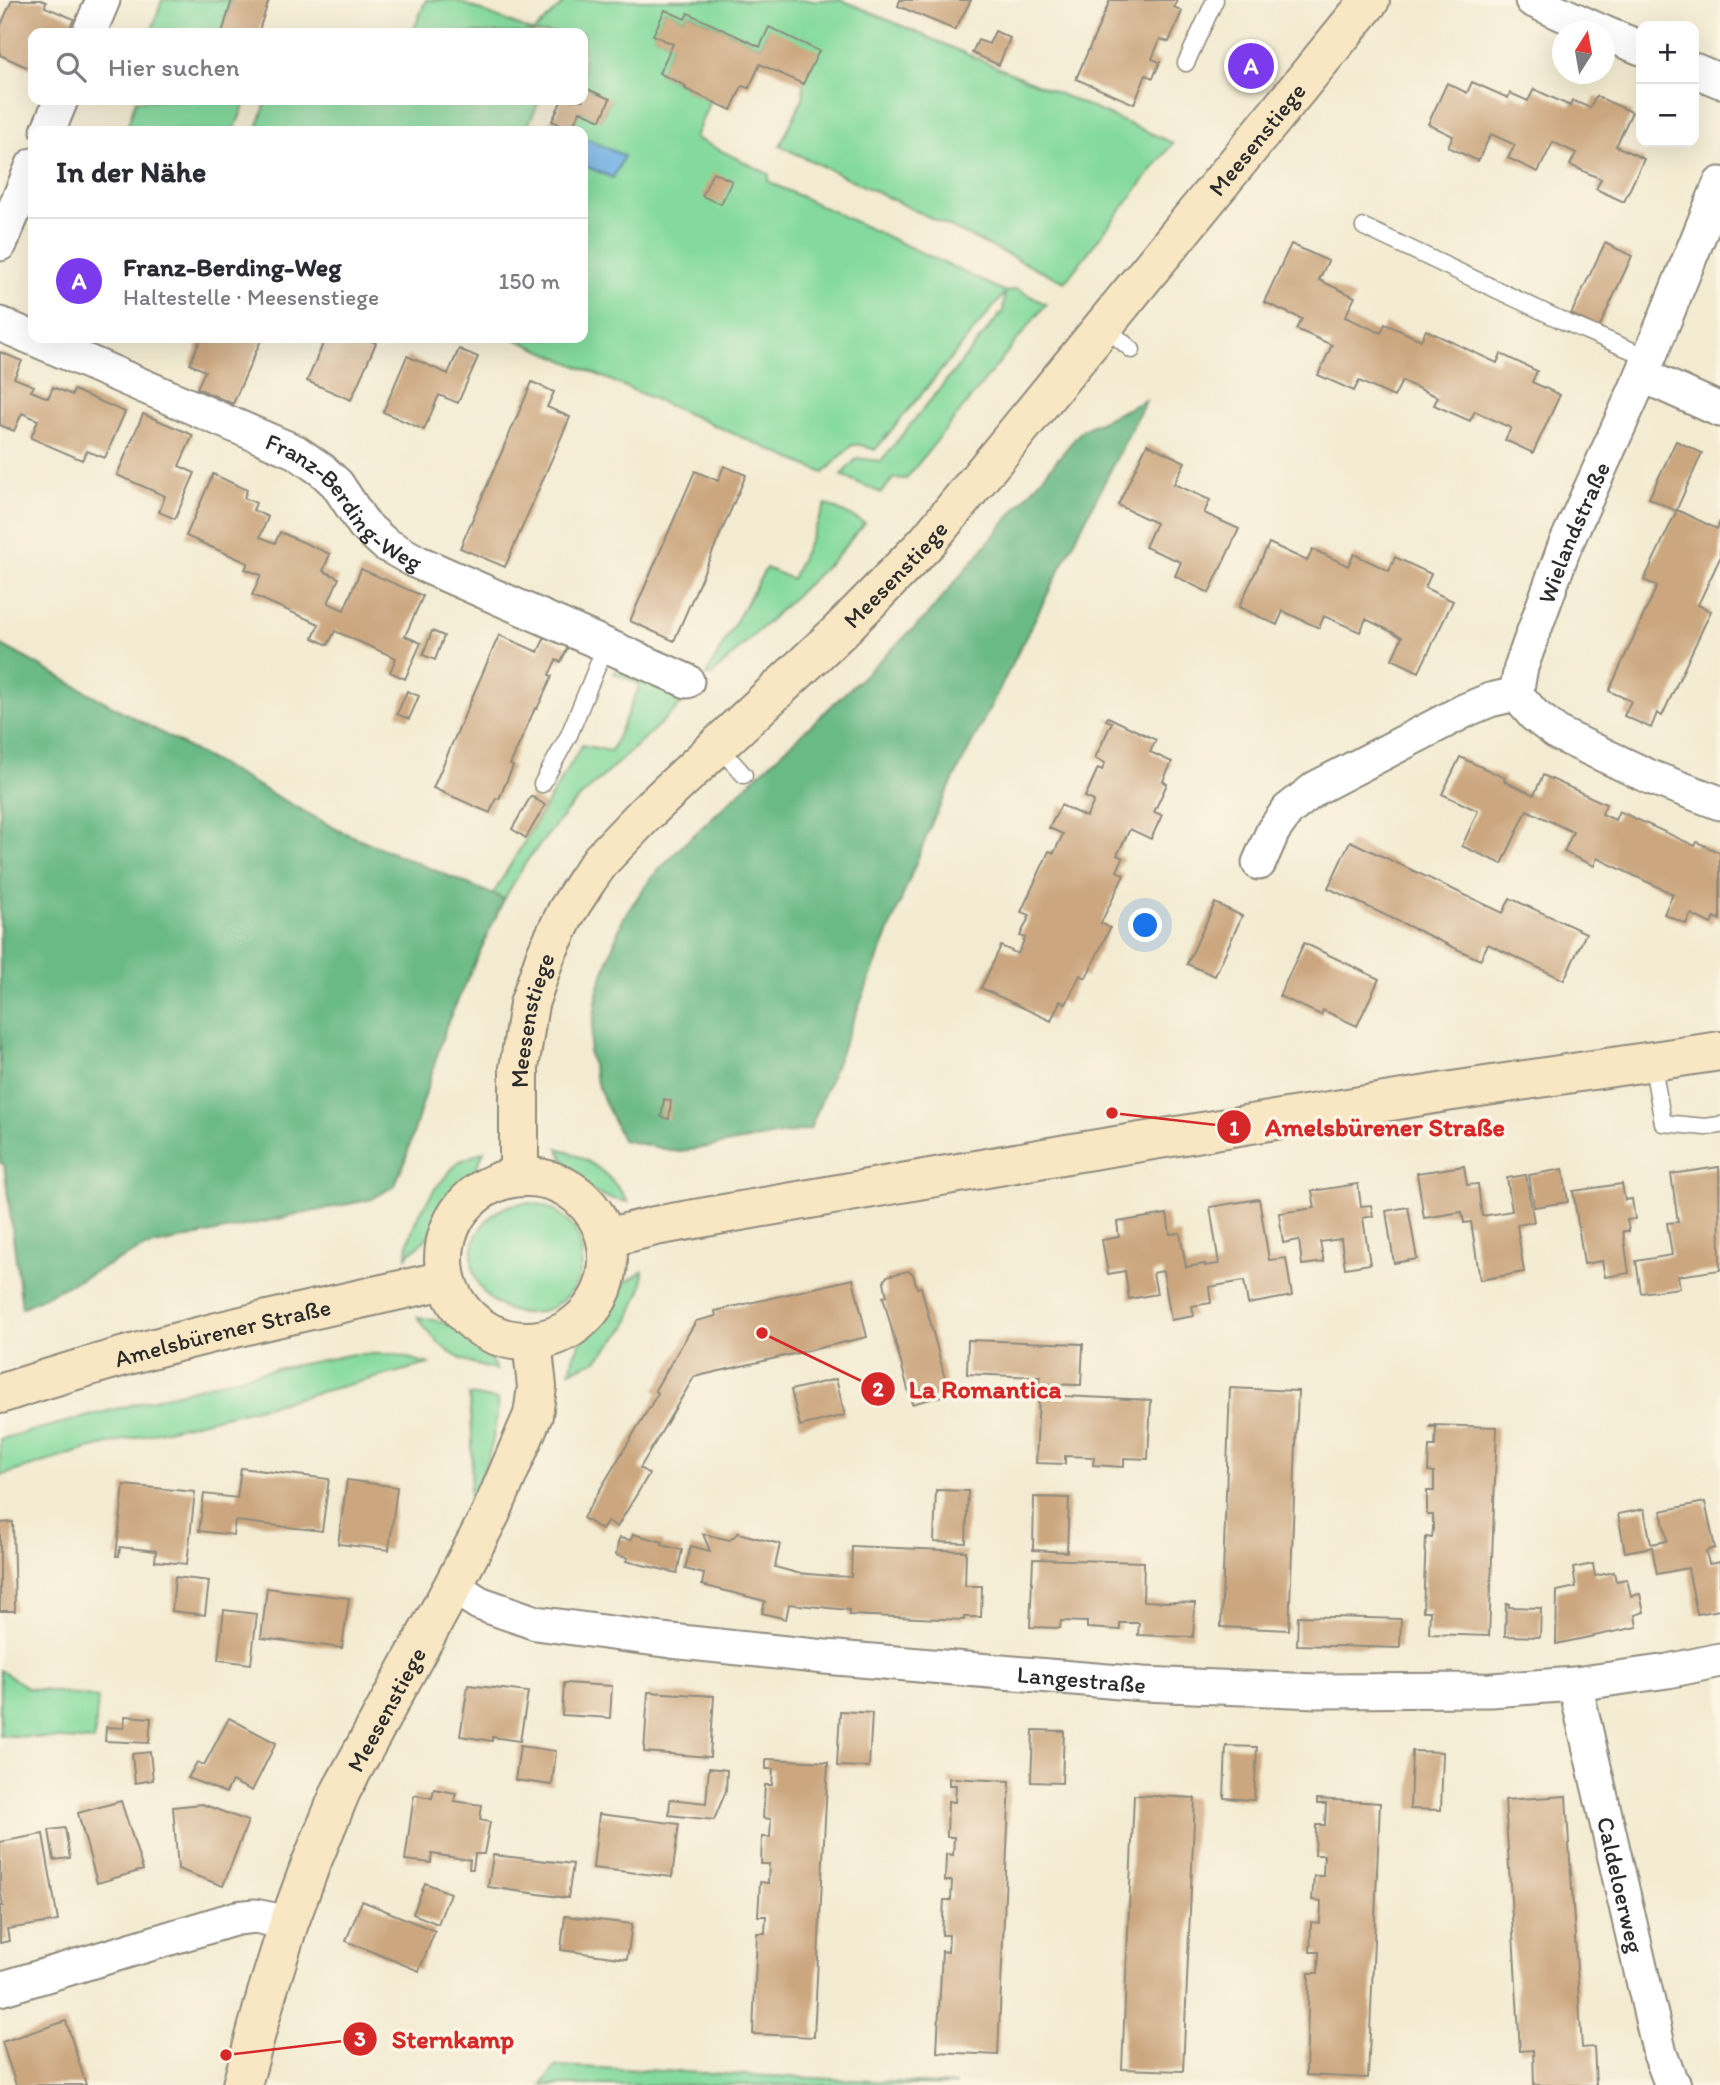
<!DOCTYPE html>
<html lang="de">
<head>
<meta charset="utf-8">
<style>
  body { margin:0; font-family:Itim,sans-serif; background:#f7f7f7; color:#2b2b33 }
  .controls { position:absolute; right:21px; top:21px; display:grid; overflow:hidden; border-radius:14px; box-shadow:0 7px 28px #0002 }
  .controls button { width:63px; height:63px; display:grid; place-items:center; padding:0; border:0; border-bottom:2px solid #e1e1e2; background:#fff; color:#2b2b33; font:35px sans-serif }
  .compass { position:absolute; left:1552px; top:21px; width:63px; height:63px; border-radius:50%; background:#fff; box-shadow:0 7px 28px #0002; rotate:11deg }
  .you { position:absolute; left:1146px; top:926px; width:24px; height:24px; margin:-18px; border:5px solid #fff; border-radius:50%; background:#1a73e8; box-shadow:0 0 0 10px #1a73e833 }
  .badge { display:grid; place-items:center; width:46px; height:46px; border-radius:50%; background:#7c3aed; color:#fff; font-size:23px; font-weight:700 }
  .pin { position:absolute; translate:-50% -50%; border:4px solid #fff; box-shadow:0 2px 7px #0006 }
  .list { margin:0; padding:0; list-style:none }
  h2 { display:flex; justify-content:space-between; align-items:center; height:91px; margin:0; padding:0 28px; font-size:30px }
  h2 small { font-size:23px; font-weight:400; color:#7c7c81 }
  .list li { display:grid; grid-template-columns:46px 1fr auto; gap:21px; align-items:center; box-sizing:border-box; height:126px; padding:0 28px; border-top:2px solid #e1e1e2 }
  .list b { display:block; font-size:26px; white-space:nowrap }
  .list p { margin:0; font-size:23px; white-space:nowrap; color:#7c7c81 }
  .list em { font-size:23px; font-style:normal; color:#7c7c81 }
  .icon { flex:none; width:38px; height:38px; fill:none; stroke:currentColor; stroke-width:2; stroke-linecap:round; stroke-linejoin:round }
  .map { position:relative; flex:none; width:1720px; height:2085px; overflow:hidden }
  .search { position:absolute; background:#fff; box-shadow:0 7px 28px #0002; left:28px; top:28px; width:560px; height:77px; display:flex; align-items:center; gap:18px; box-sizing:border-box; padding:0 24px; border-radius:14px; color:#7c7c81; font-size:26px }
  .panel { position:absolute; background:#fff; box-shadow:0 7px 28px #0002; left:28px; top:126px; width:560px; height:217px; border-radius:14px }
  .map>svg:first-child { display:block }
</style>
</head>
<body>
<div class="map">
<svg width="1720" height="2085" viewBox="0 0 1720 2085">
  <rect width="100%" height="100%" fill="#fcf5e5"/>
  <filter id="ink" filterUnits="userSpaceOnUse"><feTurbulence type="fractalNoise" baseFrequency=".0143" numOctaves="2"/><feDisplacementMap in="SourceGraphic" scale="14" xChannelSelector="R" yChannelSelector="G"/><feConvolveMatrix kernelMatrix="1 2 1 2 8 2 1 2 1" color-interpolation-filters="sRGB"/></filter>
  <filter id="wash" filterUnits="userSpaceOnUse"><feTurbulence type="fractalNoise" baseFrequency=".00686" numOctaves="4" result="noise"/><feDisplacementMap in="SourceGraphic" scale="28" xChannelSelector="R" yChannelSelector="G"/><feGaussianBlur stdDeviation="1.57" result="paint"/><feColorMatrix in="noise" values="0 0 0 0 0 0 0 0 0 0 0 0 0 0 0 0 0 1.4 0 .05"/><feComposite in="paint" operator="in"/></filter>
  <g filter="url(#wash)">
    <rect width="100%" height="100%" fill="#f3ebd1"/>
    <path fill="#84da9e" stroke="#588264" stroke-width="2" d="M162 0H232L222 33H151Z
      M426 0H455L533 32 567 0H842L1173 143 1065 282 780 146 804 96 803 84 769 28 760 47 688 13 685 19 665 10 654 35 673 44 660 73 686 86 685 89 710 100 695 138 769 174 768 181 780 187 1006 292 1017 289 1046 304 906 479 894 478 881 493 841 475 857 458 881 461 1003 311 1005 293 875 450 861 445H852L824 473 513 338H583V131H547L552 121 571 129 580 111 601 119 610 100 583 87V33H397V31L414 29Z
      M136 100H246L234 131H126Z
      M267 100H540L525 131H256Z
      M826 504 865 523 835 558 711 676 706 675 766 568 792 579Z
      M616 668 688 698 571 806 528 859 504 899 493 894 582 745 611 751 640 685 614 673Z
      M558 1148C590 1159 611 1174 628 1202 620 1200 609 1199 600 1195 580 1186 567 1167 558 1148Z
      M484 1151 468 1186 447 1206 430 1235 407 1256 408 1243 416 1220 434 1190 458 1162Z
      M472 1258a55 55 0 1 1 110 0a55 55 0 1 1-110 0Z
      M643 1271 642 1287 626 1327 597 1360 570 1371 574 1355 583 1338 600 1320 625 1283Z
      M418 1317C456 1323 480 1334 496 1370 458 1362 439 1350 418 1317Z
      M354 1354H394L429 1364 273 1404 84 1450 0 1476V1439L255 1373Z
      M469 1395 498 1400C497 1438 485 1473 468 1508 473 1468 474 1435 469 1395Z
      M0 1670 28 1688 98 1698 94 1741 0 1735Z
      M556 2066 957 2085H542Z"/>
    <path fill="#6bba85" stroke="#4b7258" stroke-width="2" d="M1146 400 933 820 810 1129 679 1152 622 1140 598 1087 589 1053 598 989 623 918 652 877 682 846 925 618 1082 430Z
      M0 644 338 830 504 899 446 1026 404 1164 394 1186 372 1199 145 1247 22 1308 4 1164 0 1163Z"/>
    <path fill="#73b2e6" stroke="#4f6e88" stroke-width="2" d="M583 137 624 156 613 178 583 165Z"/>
    <g id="blocks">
      <path fill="#cba67e" d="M12 0H41L46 2 45 7 74 19 67 33H33V70L0 55V27Z
        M232 0H269L258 33H222Z
        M900 0H971L955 30 898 6Z
        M1110 0H1177L1174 7 1182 11 1169 42 1160 39 1152 59 1160 62 1153 78 1146 75 1134 104 1076 79Z
        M665 10 685 19 688 13 760 47 769 27 819 51 803 84 760 64 749 88 742 86 731 110 685 89 686 86 659 73 673 44 653 35Z
        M995 31 1010 38 999 65 972 53 978 40 989 44Z
        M1472 82 1508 98 1510 93 1528 101 1534 89 1570 106 1572 100 1590 108 1596 96 1632 112 1616 146 1644 159 1624 202 1596 189 1601 179 1570 165 1576 153 1553 142 1538 172 1508 158 1515 145 1491 134 1478 161 1448 147 1453 136 1428 124 1447 83 1467 93Z
        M583 87 610 99 601 120 580 111 571 130 552 121 561 102 557 100H583Z
        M713 172 732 181 721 204 702 196Z
        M1605 243 1632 256 1599 328 1571 314Z
        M1291 244 1328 261 1319 280 1355 297 1345 317 1381 333 1385 324 1421 340 1426 330 1497 363 1501 354 1537 371 1532 382 1560 395 1533 453 1505 440 1511 428 1475 411 1470 421 1434 405 1438 397 1402 381 1394 397 1359 381 1354 391 1318 375 1332 345 1296 329 1302 319 1264 302Z
        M201 338H262L233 404 197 388 205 371 190 364Z
        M308 338H365L376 343 351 400 307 381 323 344Z
        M459 349 478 357 458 403 439 395 424 430 383 412 407 356 448 374Z
        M0 352 22 361 14 378 34 386 31 391 48 398 53 387 72 395 74 390 125 412 105 458 87 451 82 460 31 438 38 420 22 413 14 431 0 425Z
        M532 382 554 392 547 407 570 417 505 567 460 548Z
        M143 414 193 435 179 466 195 473 175 519 159 512 165 496 117 475Z
        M1676 441 1702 453 1676 511 1649 498Z
        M1147 444 1185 462 1174 484 1210 500 1204 513 1239 529 1209 593 1175 576 1181 562 1145 547 1156 523 1118 505Z
        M724 466 746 475 674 641 630 621 695 471 718 481Z
        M213 474 247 490 244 498 256 503 253 510 268 517 260 537 275 543 280 532 330 554 323 571 339 578 328 603 344 610 361 569 423 596 405 636 421 643 405 679 390 672 396 658 335 631 328 645 313 638 319 624 252 595 261 575 245 569 248 563 186 536Z
        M1677 510 1717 529 1720 521V558L1698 605 1711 611 1662 716 1657 713 1651 728 1624 716 1631 701 1609 691 1657 586 1644 580Z
        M1269 543 1307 561 1313 549 1348 566 1354 554 1389 571 1395 557 1431 574 1425 588 1453 601 1419 672 1392 659 1402 637 1366 619 1360 632 1324 616 1319 628 1283 611 1277 625 1239 607Z
        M432 631 444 636 435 660 423 655Z
        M499 635 538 652 545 637 568 647 561 662 556 660 549 675 552 676 550 681 537 709 535 708 510 765 513 766 499 799 496 798 490 813 433 788Z
        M407 691 419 696 409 719 397 714Z
        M1108 717 1156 740 1150 752 1172 762 1163 781 1167 784 1154 812 1162 815 1151 839 1130 829 1117 855 1123 858 1117 871 1124 875 1101 923 1110 928 1086 978 1080 975 1066 1004 1060 1001 1051 1021 981 988 1001 946 1018 954 1025 938 1020 936 1030 915 1021 912 1049 851 1054 853 1063 834 1049 828 1061 805 1086 817 1090 810 1094 801 1085 797 1098 768 1102 770 1105 763 1095 758 1112 722 1106 720Z
        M1460 757 1505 778 1504 781 1534 795 1543 775 1606 804 1602 814 1615 820 1619 811 1695 846 1697 842 1720 853V920L1715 917 1711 924 1691 914 1686 924 1664 914 1673 894 1597 858 1594 866 1564 852 1573 832 1527 810 1502 864 1462 846 1478 811 1442 794Z
        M531 796 545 805 526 838 512 829Z
        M1350 841 1503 913 1510 898 1586 933 1564 980 1488 944 1480 960 1328 888Z
        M1215 903 1242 916 1215 976 1187 964Z
        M1304 943 1379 979 1357 1026 1323 1010 1321 1015 1279 996Z
        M664 1099 671 1101 669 1119 661 1117Z
        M1464 1166 1467 1185 1478 1184 1482 1216 1512 1211 1507 1178 1526 1175 1534 1222 1517 1225 1524 1272 1480 1280 1471 1222 1464 1223 1462 1212 1424 1218 1417 1173Z
        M1719 1167 1720 1270 1678 1276 1680 1288 1641 1293 1636 1261 1672 1255 1667 1223 1678 1222 1671 1174Z
        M1563 1169 1568 1202 1534 1207 1529 1175Z
        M1358 1184 1361 1206 1371 1205 1373 1216 1363 1218 1370 1264 1345 1268 1341 1239 1320 1242 1324 1262 1302 1265 1299 1240 1283 1243 1279 1213 1315 1208 1312 1191Z
        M1622 1184 1625 1200 1632 1199 1635 1219 1627 1220 1629 1231H1623L1629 1273 1605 1277 1602 1261 1584 1264 1573 1191Z
        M1259 1199 1269 1260 1286 1258 1292 1296 1248 1304 1244 1281 1209 1287 1211 1303 1192 1306 1194 1316 1171 1320 1163 1271 1153 1273 1157 1294 1129 1299 1125 1271 1108 1274 1102 1240 1119 1237 1117 1222 1167 1214 1170 1234 1180 1233 1186 1267 1205 1264V1266L1219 1264 1210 1207Z
        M1408 1207 1417 1259 1394 1263 1386 1211Z
        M908 1271 913 1274 917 1288 921 1287 949 1394 912 1404 883 1297 887 1296 884 1282 887 1276Z
        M853 1279 867 1337 694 1377 640 1468 649 1474 617 1527 608 1521 602 1530 583 1518 658 1393 655 1390 696 1321 716 1316 715 1311Z
        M968 1340 1083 1344 1081 1385 1039 1384 1040 1377 967 1374Z
        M836 1379 845 1415 800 1426 791 1390Z
        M1230 1388 1298 1391 1289 1630 1221 1627Z
        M1039 1395 1151 1400 1148 1459 1124 1458V1467L1093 1465 1094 1457 1065 1456V1464L1036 1463Z
        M1430 1425 1497 1427 1489 1636 1429 1634 1430 1611H1423L1426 1537 1432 1538 1433 1529V1515H1427V1491H1434V1472L1428 1471 1429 1446H1435L1436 1427H1430Z
        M241 1468 329 1479 322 1531 235 1521 233 1535 199 1531 204 1494 237 1498Z
        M347 1480 397 1487 389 1550 338 1544Z
        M124 1485 195 1492 187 1564 155 1561 156 1551 120 1547 119 1556H116Z
        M936 1490 968 1491 966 1543 934 1542Z
        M1034 1497 1069 1498 1067 1552 1033 1550Z
        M1705 1502 1715 1548 1706 1551 1709 1564 1720 1562V1610L1697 1614 1688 1568 1657 1574 1652 1547 1625 1552 1618 1514 1644 1509 1651 1544 1667 1541 1661 1511Z
        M13 1522 15 1611H0V1523Z
        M738 1533 780 1544 775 1567 797 1573 832 1576 851 1577 852 1546 966 1551 965 1586H982L981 1617H964V1620L849 1615V1610L789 1604 786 1619 762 1613 765 1601 702 1585 704 1574 685 1569 691 1546 710 1551 703 1534 730 1540Z
        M633 1534 663 1542 662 1545 682 1550 677 1573 626 1561 628 1558 616 1555 619 1538 631 1540Z
        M1033 1559 1144 1562 1143 1601 1195 1603 1193 1637 1138 1635 1139 1623H1120V1630L1087 1628V1622L1061 1621 1060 1628 1030 1627Z
        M1593 1564 1595 1576 1614 1572 1616 1581 1627 1579 1631 1596 1640 1594 1644 1612 1635 1615 1637 1627 1556 1644 1557 1591 1576 1587 1573 1568Z
        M175 1577 209 1581 205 1615 172 1611Z
        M267 1588 349 1598 342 1648 261 1638Z
        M1506 1604H1509V1607L1541 1608 1540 1637 1505 1636Z
        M224 1610 257 1614 251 1664 218 1660Z
        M1298 1616 1401 1619 1400 1648 1297 1645Z
        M564 1683 612 1686 610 1718 562 1715Z
        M468 1685 528 1692 520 1741 492 1737V1741L460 1736Z
        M648 1692 714 1696 710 1757 644 1752Z
        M840 1711 872 1713 869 1767 837 1766Z
        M125 1716 151 1718 149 1743 105 1741 106 1727 124 1728Z
        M229 1718 276 1743 252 1791 232 1781 226 1793 188 1778 197 1762 204 1765Z
        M1033 1730 1064 1731 1062 1783 1031 1782Z
        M520 1746 556 1751 552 1785 515 1780Z
        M1226 1746 1257 1747 1254 1800 1224 1798Z
        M1412 1751 1443 1752 1441 1810 1410 1809Z
        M150 1752 153 1780 135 1783 132 1754Z
        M766 1759 828 1762 814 2037 753 2034 757 1933H765L766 1916H758L760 1882 768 1883 769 1864H761L762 1837H770L771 1819 763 1818 765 1785H772L773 1769H766Z
        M709 1768 727 1770 726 1791 714 1820 669 1815 670 1799 706 1803Z
        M949 1778 1010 1781 998 2055 937 2052 942 1951 948 1952 949 1935H942L944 1900H951L952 1881H945L946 1854 953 1855 954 1837H947L948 1801 955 1802 956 1785H949Z
        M434 1789 456 1793 454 1801 482 1805 480 1820 490 1822 484 1854H475L473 1869H469L470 1860 432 1854 431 1863 405 1860 414 1795 432 1798Z
        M1134 1795 1195 1798 1183 2071 1122 2069Z
        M1566 1796 1582 2048 1594 2047 1596 2085H1534L1533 2050 1520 2051 1505 1800Z
        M1317 1799 1380 1803 1368 2078 1306 2075 1309 1973H1318L1319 1952H1310L1311 1922 1320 1923 1321 1901 1312 1900 1314 1876H1323L1324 1855H1315L1316 1825H1325L1326 1804H1317Z
        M121 1801 143 1870 97 1883 78 1813Z
        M202 1804 248 1821 223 1886 178 1869 173 1807Z
        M599 1814 679 1824 672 1877 593 1868Z
        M65 1828 70 1858 54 1860 49 1830Z
        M43 1834 58 1921 7 1929 9 1941 0 1943V1906H3L0 1889V1842Z
        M493 1855 573 1864 568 1898 488 1887Z
        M425 1883 450 1893 438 1924 413 1914Z
        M362 1901 435 1931 419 1971 346 1941Z
        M565 1916 632 1924 627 1959 561 1950Z
        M66 2021 86 2085H16L2 2042Z"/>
    </g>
  </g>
  <g filter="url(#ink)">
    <use href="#blocks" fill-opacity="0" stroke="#8f8b7e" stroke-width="2"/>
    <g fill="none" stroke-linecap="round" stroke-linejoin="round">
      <defs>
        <path id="lane" d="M1186 63 1215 0
          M1364 227 1563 321 1649 358
          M1103 325 1132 350
          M718 746 744 775
          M542 784 569 735 606 645
          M1652 1061 1663 1123 1705 1127 1720 1125"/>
        <g id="street">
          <path d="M1532 0 1602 32"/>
          <path d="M89 33 103 0"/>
          <path d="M1604 33 1641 48"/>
          <path d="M1694 70 1720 81"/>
          <path d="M48 131 61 100"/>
          <path d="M0 244 33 165"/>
          <path id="s1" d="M0 324 296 452 322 470 337 484 364 525 385 544 417 562 687 681"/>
          <path d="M1642 375 1720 410"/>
          <path d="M1516 694 1534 715 1559 734 1650 777 1720 803"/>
          <path id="s2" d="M1259 863 1273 831 1288 810 1316 788 1466 710 1490 700 1516 694 1521 667 1564 548 1642 375 1720 184"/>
          <path id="s3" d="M453 1586 479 1603 536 1623 671 1641 825 1657 1143 1684 1317 1691 1491 1690 1575 1684 1668 1671 1720 1660"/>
          <path id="s4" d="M1575 1684 1660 2054 1670 2080 1674 2085"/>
          <path d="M0 1989 237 1918 255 1916 289 1923"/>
        </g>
        <g id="secondary">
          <path id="s5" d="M519 1177V1068L529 1004 546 954 567 911 587 880 601 860 646 813 839 632 927 542 1370 0"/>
          <circle cx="526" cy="1259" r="82"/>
          <path d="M606 1238 655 1226 1067 1154 1446 1092 1720 1051"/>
          <path id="s6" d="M0 1394C146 1345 296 1313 446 1280"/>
          <path id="s7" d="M242 2085 267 1993 289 1923 310 1866 341 1791 453 1586 491 1513 533 1415 537 1387 532 1341"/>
        </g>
      </defs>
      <use href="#lane" stroke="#8f8b7e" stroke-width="19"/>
      <use href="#street" stroke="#8f8b7e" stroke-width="37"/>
      <use href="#secondary" stroke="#8f8b7e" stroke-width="42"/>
      <use href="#lane" stroke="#fff" stroke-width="16"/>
      <use href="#street" stroke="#fff" stroke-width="33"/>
      <use href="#secondary" stroke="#f9e7c3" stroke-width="38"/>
    </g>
  </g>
  <g text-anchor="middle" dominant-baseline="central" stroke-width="7" stroke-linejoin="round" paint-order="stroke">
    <g font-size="24" fill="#2b2b2b" stroke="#fcf5e5">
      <text stroke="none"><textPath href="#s5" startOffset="1312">Meesenstiege</textPath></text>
      <text stroke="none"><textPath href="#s1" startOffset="392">Franz-Berding-Weg</textPath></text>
      <text stroke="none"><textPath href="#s2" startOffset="490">Wielandstraße</textPath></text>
      <text stroke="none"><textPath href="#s5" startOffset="746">Meesenstiege</textPath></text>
      <text stroke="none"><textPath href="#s5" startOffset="158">Meesenstiege</textPath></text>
      <text stroke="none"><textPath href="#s6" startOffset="231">Amelsbürener Straße</textPath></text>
      <text stroke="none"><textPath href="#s3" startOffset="640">Langestraße</textPath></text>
      <text stroke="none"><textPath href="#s7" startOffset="404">Meesenstiege</textPath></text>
      <text stroke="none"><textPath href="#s4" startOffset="206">Caldeloerweg</textPath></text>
    </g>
  </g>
  <path fill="none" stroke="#d62828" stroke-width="2.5" d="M1112 1113L1234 1127M762 1333L878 1389M226 2055L360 2039"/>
  <g fill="#d62828" stroke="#fcf5e5" stroke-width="2.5">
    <circle cx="1112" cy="1113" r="7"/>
    <circle cx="762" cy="1333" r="7"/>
    <circle cx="226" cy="2055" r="7"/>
    <circle cx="1234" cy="1127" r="18"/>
    <circle cx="878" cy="1389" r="18"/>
    <circle cx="360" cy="2039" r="18"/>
  </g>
  <g font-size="21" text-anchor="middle" font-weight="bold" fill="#fff">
    <text x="1234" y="1135">1</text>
    <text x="878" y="1396">2</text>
    <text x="360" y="2046">3</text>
  </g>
  <g font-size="26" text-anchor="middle" font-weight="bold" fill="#d62828" stroke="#fcf5e5" stroke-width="7" stroke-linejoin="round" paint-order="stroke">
    <text x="1385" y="1136">Amelsbürener Straße</text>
    <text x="985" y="1398">La Romantica</text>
    <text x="453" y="2048">Sternkamp</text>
  </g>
</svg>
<div class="controls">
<button>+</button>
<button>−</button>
</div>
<svg class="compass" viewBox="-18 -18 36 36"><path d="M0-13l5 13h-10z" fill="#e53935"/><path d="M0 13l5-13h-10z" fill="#7c7c81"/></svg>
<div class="you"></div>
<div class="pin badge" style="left:1251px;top:66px">A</div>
<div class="search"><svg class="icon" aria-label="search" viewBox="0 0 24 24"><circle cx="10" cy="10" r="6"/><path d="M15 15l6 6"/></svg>Hier suchen</div>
<section class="panel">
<h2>In der Nähe<small></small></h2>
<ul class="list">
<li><span class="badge">A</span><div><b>Franz-Berding-Weg</b><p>Haltestelle · Meesenstiege</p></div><em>150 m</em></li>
</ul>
</section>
</div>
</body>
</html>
